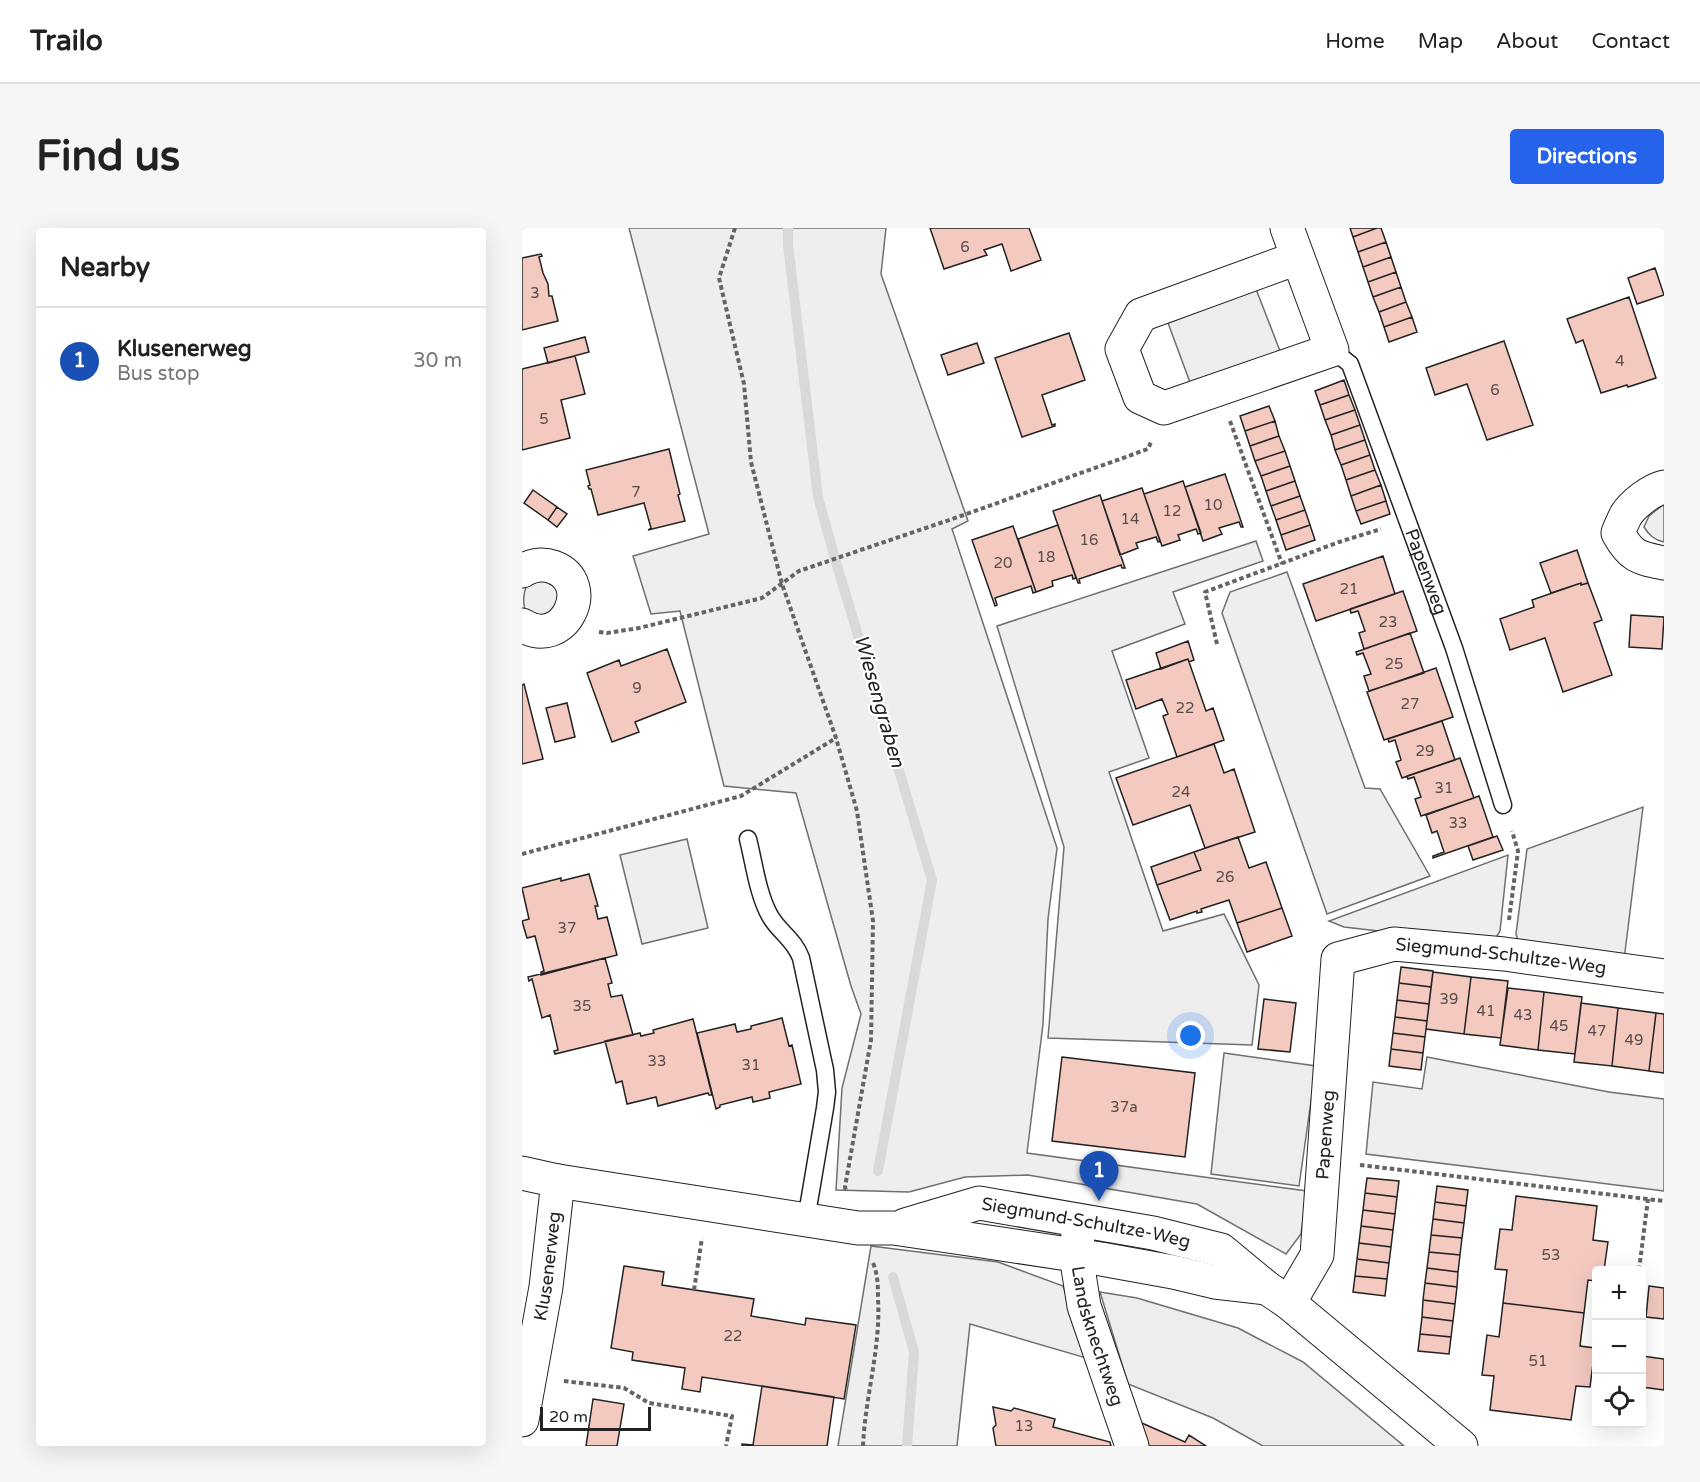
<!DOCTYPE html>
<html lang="en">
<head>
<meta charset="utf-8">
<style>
  body { margin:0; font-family:"Varela Round",sans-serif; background:#f6f6f6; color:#202124 }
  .controls { position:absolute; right:18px; bottom:18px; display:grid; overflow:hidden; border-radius:6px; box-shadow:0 6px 24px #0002 }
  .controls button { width:54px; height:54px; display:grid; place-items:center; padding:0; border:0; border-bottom:2px solid #e0e0e0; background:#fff; color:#202124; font:30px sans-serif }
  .scale { position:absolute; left:18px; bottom:15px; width:111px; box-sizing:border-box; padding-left:6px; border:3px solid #222; border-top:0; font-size:16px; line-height:21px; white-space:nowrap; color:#222; -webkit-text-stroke:4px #fff; paint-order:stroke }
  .you { position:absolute; left:669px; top:808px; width:21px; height:21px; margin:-15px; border:4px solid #fff; border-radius:50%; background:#1a73e8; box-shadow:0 0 0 9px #1a73e833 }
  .badge { display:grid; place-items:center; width:39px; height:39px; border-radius:50%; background:#2563eb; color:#fff; font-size:20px; font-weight:700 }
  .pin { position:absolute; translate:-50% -50px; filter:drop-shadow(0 2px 3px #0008) }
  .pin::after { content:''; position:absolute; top:32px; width:21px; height:18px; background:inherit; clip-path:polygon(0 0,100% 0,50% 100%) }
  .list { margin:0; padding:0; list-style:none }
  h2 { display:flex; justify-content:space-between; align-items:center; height:78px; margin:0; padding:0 24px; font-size:26px }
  h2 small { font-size:20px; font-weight:400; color:#757577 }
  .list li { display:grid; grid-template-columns:39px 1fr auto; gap:18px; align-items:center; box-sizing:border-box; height:108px; padding:0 24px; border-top:2px solid #e0e0e0 }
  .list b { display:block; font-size:22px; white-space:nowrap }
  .list p { margin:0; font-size:20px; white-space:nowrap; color:#757577 }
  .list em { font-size:20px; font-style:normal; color:#757577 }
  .icon { flex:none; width:33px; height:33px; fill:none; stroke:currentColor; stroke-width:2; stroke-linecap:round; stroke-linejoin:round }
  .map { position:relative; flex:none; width:1142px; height:1218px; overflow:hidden; border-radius:6px }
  header { display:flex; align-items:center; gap:36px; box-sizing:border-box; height:84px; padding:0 30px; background:#fff; border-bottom:2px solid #e0e0e0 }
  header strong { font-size:28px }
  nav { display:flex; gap:33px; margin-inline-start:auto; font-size:21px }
  .intro { display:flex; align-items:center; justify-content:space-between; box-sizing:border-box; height:144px; padding:0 36px }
  h1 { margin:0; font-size:42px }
  .button { padding:15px 27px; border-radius:6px; background:#2563eb; color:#fff; font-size:21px; font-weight:700 }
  main { display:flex; gap:36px; padding:0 36px }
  aside { flex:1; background:#fff; border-radius:6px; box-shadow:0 6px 24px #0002 }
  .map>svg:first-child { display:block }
</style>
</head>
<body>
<header>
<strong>Trailo</strong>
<nav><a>Home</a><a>Map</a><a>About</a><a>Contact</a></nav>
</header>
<div class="intro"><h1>Find us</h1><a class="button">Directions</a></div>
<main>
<aside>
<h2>Nearby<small></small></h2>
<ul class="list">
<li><span class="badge" style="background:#1a4fb4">1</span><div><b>Klusenerweg</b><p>Bus stop</p></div><em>30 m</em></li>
</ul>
</aside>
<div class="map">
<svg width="1142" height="1218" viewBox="0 0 1142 1218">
  <rect width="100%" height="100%" fill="#fff"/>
  <path fill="#eee" stroke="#6f6f6f" stroke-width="1.5" d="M107 0H364L359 46 446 293 430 301 535 620 526 691 521 796 505 925 785 963 779 1006 764 1026 675 976 506 947 443 949 387 964 314 962 320 860 339 786 329 758 274 565 202 558 158 383 129 386 111 328 187 306Z
    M1142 276V314C1132 312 1127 307 1122 299L1127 288Z
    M734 313 741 333 651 364 663 396 590 423 627 530 587 544 641 703 702 686 737 757 730 817 526 810 542 619 475 398Z
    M765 344 843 560 858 561 908 648 805 686 700 385 708 364Z
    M9 353H29L39 369 24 389C18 388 9 387 4 384 0 376 1 358 9 353Z
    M1121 579 1102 732 997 716 994 706 1005 621Z
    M165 611 186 700 120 716 98 627Z
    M986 627 978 703 972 713 960 715 822 699 807 693Z
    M905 829 1087 864 1142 871V963L844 926 851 854 900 861Z
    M349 1018 476 1034 541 1058 564 1130 448 1096 435 1218H316Z"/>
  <path fill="#ededed" stroke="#6f6f6f" stroke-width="1.5" d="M734 61 758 123 669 157 646 95Z
    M702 825 794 838 777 958 689 946Z
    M578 1064 615 1070 716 1100 781 1134 882 1218H741L691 1190 606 1156Z"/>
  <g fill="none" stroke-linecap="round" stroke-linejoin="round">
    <path stroke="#d9d9d9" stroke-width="10" d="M266 0V17L296 269 313 331 410 652 356 943
      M371 1049 392 1124 385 1218"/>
  </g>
  <path fill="#f3c9c0" stroke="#222" stroke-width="1.5" d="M408 0H507L519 32 489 43 480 16 462 22 465 27 422 41Z
    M828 0H855L831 9Z
    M855 0H859L864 14 836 24 831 9Z
    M864 14 869 29 841 39 836 24Z
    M19 26 20 28 17 29 21 45 26 56 27 68H30L36 93 0 102V30Z
    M869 29 874 44 846 54 841 39Z
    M1133 40 1142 67 1115 76 1106 50Z
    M874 44 879 59 851 69 846 54Z
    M879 59 884 74 857 84 851 69Z
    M1107 69 1134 150 1106 159 1105 157 1079 165 1061 112 1054 115 1045 91Z
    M884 74 890 89 862 99 857 84Z
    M890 89 895 104 867 114 862 99Z
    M547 105 563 152 520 167 530 197 533 196V198L500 209 473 130Z
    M63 109 67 124 26 135 22 120Z
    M982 113 1011 197 965 212 945 156 913 167 904 140Z
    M455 115 462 135 426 147 419 127Z
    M53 128 63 166 39 172 48 210 0 222V141Z
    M822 152 827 167 798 177 793 163Z
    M827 167 833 182 803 192 798 177Z
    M747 178 753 193 723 203 718 188Z
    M833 182 838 197 809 207 803 192Z
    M753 193 757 208 728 218 723 203Z
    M838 197 843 212 813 222 809 207Z
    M757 208 763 223 733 233 728 218Z
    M843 212 848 227 819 237 813 222Z
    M147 221 158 266 156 267 163 293 126 302 129 300 122 275 76 287 69 261H67L66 258 68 257 64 242Z
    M763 223 768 238 739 248 733 233Z
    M848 227 853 242 824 252 819 237Z
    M768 238 773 253 744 263 739 248Z
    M853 242 859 257 829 268 824 252Z
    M703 246 721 299H719L717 294 697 300 700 306 681 313 663 259Z
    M661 253 679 305 676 306 674 301 656 307 658 312 640 318 622 266Z
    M773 253 778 268 749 278 744 263Z
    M859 257 864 273 834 283 829 268Z
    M620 260 638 313 636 314 634 309 614 315 616 320 598 327 580 273Z
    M11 262 35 279 26 292 2 275Z
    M578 267 603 340H600L599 337 557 351 558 355H556L531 283Z
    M778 268 783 282 754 292 749 278Z
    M864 273 868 286 839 296 834 283Z
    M35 279 45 286 35 299 26 292Z
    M783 282 788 297 759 307 754 292Z
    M536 297 554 350 551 351 550 347 530 353 531 358 514 364 496 311Z
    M788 297 793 312 764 322 759 307Z
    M491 298 514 364 511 365 509 358 473 370 475 377 473 378 450 312Z
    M1055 322 1066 355 1059 357V355L1029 365 1018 335Z
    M861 328 873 366 794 393 781 356Z
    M1059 355V357L1066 355 1080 392 1072 395 1090 447 1041 464 1023 410 988 422 978 391 1012 379 1010 372Z
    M881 363 895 403 842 421 837 405 843 403 836 383 829 385 828 381Z
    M1109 387 1142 389 1140 421 1107 419Z
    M888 405 902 445 847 463 842 448 849 446 841 425 835 427 834 424Z
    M666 413 672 432 667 434 666 431 639 441 634 425Z
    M145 421 164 474 113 494 117 504 90 514 65 445 97 432 99 438Z
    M666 431 684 483 691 480 702 512 655 529 641 488 646 486 640 471 614 481 604 452Z
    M914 440 931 489 862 512 845 464Z
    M2 456 21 531 0 536V457Z
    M45 475 53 509 33 514 24 480Z
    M920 493 933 532 880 550 874 534 879 532 873 512 867 514 866 511Z
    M692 516 702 545 712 541 733 604 683 620 668 577 611 597 594 550Z
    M938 530 952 570 899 588 893 571 899 569 892 549 886 551 885 548Z
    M957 568 971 609 911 630V628L922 624 915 603 910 605 904 587Z
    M975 608 981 622 951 632 946 618Z
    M716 609 727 640 744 634 760 680 715 695 707 672 679 681 680 684 675 685V683L648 692 635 657 679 642 672 624Z
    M672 624 679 642 635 657 629 639Z
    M67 646 76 678H73L76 691 85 689 95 727 19 747V744L22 743 13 708 5 710 0 693 7 691 0 660 39 650V653Z
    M760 680 770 708 725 724 715 695Z
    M83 730 90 755 86 756 89 769 100 767 111 807 33 826 32 823 36 822 28 787 20 790 10 751 7 753 6 749Z
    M879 739 911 743 909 759 877 755Z
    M911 744 949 749 942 806 904 801Z
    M949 749 986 753 979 810 942 806Z
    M877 755 909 759 907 776 875 772Z
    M986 760 1022 764 1016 822 978 817Z
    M1022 764 1060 769 1053 826 1016 822Z
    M742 771 774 775 768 824 736 821Z
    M875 772 907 776 905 793 873 789Z
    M1059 775 1096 780 1090 838 1052 834Z
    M1096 780 1134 785 1127 843 1090 838Z
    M1134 785 1142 786V845L1127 843Z
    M873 789 905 793 903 809 871 805Z
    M260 790 267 818 270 817 279 856 247 864 248 870 231 874 230 869 198 877V879L194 881 175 805 213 796 215 804 229 801V798Z
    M171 791 190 867H187L186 865 136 878 134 869 105 876 100 853 94 855 83 813 118 805 119 808 132 805 131 802Z
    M871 805 903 809 901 825 869 821Z
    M869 821 901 825 899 842 867 838Z
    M540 829 673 845 663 929 530 913Z
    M845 950 877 953 875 969 843 965Z
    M915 958 946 962 944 978 913 974Z
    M843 965 875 969 873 986 841 982Z
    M994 968 1075 978 1071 1012 1086 1014 1082 1042H1074V1053L1066 1052 1062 1085 981 1075 985 1042 973 1041 978 1001 990 1002Z
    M913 974 944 978 942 995 911 991Z
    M841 982 873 986 871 1002 839 998Z
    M911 991 942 995 940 1010 909 1007Z
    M839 998 871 1002 869 1019 837 1015Z
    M909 1007 940 1010 938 1027 907 1024Z
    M837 1015 869 1019 867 1035 835 1031Z
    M907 1024 938 1027 936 1044 905 1040Z
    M835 1031 867 1035 865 1051 833 1048Z
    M102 1038 142 1044 140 1057 232 1071 229 1088 283 1097 284 1090 334 1097 322 1171 180 1149 178 1164 160 1161 163 1140 110 1132 111 1124 89 1120Z
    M905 1040 936 1044 935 1059 903 1055Z
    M833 1048 865 1051 863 1068 831 1064Z
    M903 1055 935 1059 933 1076 901 1072Z
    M1127 1058 1142 1060V1091L1124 1089Z
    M901 1072 933 1076 931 1093 900 1089Z
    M981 1075 1062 1085 1058 1118 1073 1120 1068 1159 1054 1158 1049 1192 968 1182 972 1148 960 1147 965 1107 977 1109Z
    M900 1089 931 1093 929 1109 898 1106Z
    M898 1106 929 1109 927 1126 896 1123Z
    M1120 1128 1142 1131V1162L1120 1159Z
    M240 1158 312 1169 305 1218H220V1216L231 1217Z
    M71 1171 102 1176 95 1218H64Z
    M471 1179 489 1183 492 1180 533 1191 531 1199 588 1214 589 1218H474L471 1200 474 1197Z
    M613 1192 663 1214 667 1207 684 1218H622Z"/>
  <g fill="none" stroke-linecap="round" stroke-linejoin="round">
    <defs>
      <g id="lane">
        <path id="s1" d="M810 122 828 136 932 420 981 577"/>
        <path d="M226 611C232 635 236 667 248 688 257 704 272 711 279 730L303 842 305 864 303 880 284 992"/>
      </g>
      <g id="street">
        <path d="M765 0 810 122 642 180 618 169 600 121 619 87 775 30"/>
        <path d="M1142 259C1129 262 1111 276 1104 287 1101 293 1098 299 1096 305 1109 329 1117 330 1142 335"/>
        <path d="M0 343C10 337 20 335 31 339 75 355 42 424 0 397"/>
        <path d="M0 945 36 953 336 1000H371L453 1012 579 1031 651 1044 693 1054 745 1060"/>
        <path id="s2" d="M383 997 457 975 631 1005 699 1022 745 1060 767 1075 939 1218"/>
        <path id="s3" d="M556 1007 554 1027 562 1078 610 1218"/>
        <path id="s4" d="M767 1075 795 1027 816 731 872 716 982 726 1142 748"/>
        <path id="s5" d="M0 1192 24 1059 36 953"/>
      </g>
    </defs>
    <use href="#lane" stroke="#222" stroke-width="19"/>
    <use href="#street" stroke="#222" stroke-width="35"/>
    <path stroke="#646464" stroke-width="4" stroke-dasharray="4.5 3" stroke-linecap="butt" d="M213 0 197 50 222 156 229 234 260 356 314 510 335 583 351 693 349 812 323 959 324 963
      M708 193 760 336
      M77 404 85 405 117 400 240 370 277 343 436 289 626 221 630 212
      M695 416 683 364 817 314 859 301
      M0 626 219 568 314 510
      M987 692 996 623 990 603
      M838 937 1142 973
      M1117 1042 1126 971
      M172 1062 180 1010
      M42 1153 102 1160 127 1175 210 1188 204 1218
      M341 1218C343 1169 359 1120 356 1071 356 1058 356 1047 351 1035"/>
    <use href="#lane" stroke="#fff" stroke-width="16"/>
    <use href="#street" stroke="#fff" stroke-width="33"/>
  </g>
  <g text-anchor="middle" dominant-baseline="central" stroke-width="4.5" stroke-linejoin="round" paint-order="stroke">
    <g font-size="15" fill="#564c4a">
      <text x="443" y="19">6</text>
      <text x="13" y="65">3</text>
      <text x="1098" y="133">4</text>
      <text x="973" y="162">6</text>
      <text x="22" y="191">5</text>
      <text x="114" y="264">7</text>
      <text x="691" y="277">10</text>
      <text x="650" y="283">12</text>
      <text x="608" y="291">14</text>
      <text x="567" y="312">16</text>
      <text x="524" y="329">18</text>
      <text x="481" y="335">20</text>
      <text x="827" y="361">21</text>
      <text x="866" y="394">23</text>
      <text x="872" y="436">25</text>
      <text x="115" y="460">9</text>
      <text x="888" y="476">27</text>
      <text x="663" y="480">22</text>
      <text x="903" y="523">29</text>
      <text x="922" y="560">31</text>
      <text x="659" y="564">24</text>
      <text x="936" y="595">33</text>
      <text x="703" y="649">26</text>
      <text x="45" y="700">37</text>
      <text x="927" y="771">39</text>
      <text x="60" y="778">35</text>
      <text x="964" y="783">41</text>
      <text x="1001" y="787">43</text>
      <text x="1037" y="798">45</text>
      <text x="1075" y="803">47</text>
      <text x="1112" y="812">49</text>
      <text x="135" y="833">33</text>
      <text x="229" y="837">31</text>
      <text x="602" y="879">37a</text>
      <text x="1029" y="1027">53</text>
      <text x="211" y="1108">22</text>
      <text x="1016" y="1133">51</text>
      <text x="502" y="1198">13</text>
    </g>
    <g font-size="18" fill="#222" stroke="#fff">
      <text stroke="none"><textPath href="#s1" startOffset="244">Papenweg</textPath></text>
      <text stroke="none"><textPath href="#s4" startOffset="518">Siegmund-Schultze-Weg</textPath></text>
      <text stroke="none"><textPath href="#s4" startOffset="176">Papenweg</textPath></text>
      <text stroke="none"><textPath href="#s2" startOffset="186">Siegmund-Schultze-Weg</textPath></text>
      <text stroke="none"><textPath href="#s5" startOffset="156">Klusenerweg</textPath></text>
      <text stroke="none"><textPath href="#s3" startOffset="104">Landsknechtweg</textPath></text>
    </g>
    <g font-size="20" font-style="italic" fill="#222" stroke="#fff">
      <text transform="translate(357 473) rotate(74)">Wiesengraben</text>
    </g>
  </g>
</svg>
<div class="controls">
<button>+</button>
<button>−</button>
<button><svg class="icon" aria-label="locate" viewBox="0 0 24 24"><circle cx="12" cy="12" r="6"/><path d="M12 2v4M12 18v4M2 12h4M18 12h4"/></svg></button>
</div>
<div class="scale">20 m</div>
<div class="you"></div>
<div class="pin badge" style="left:577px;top:973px;background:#1a4fb4">1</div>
</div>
</main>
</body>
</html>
